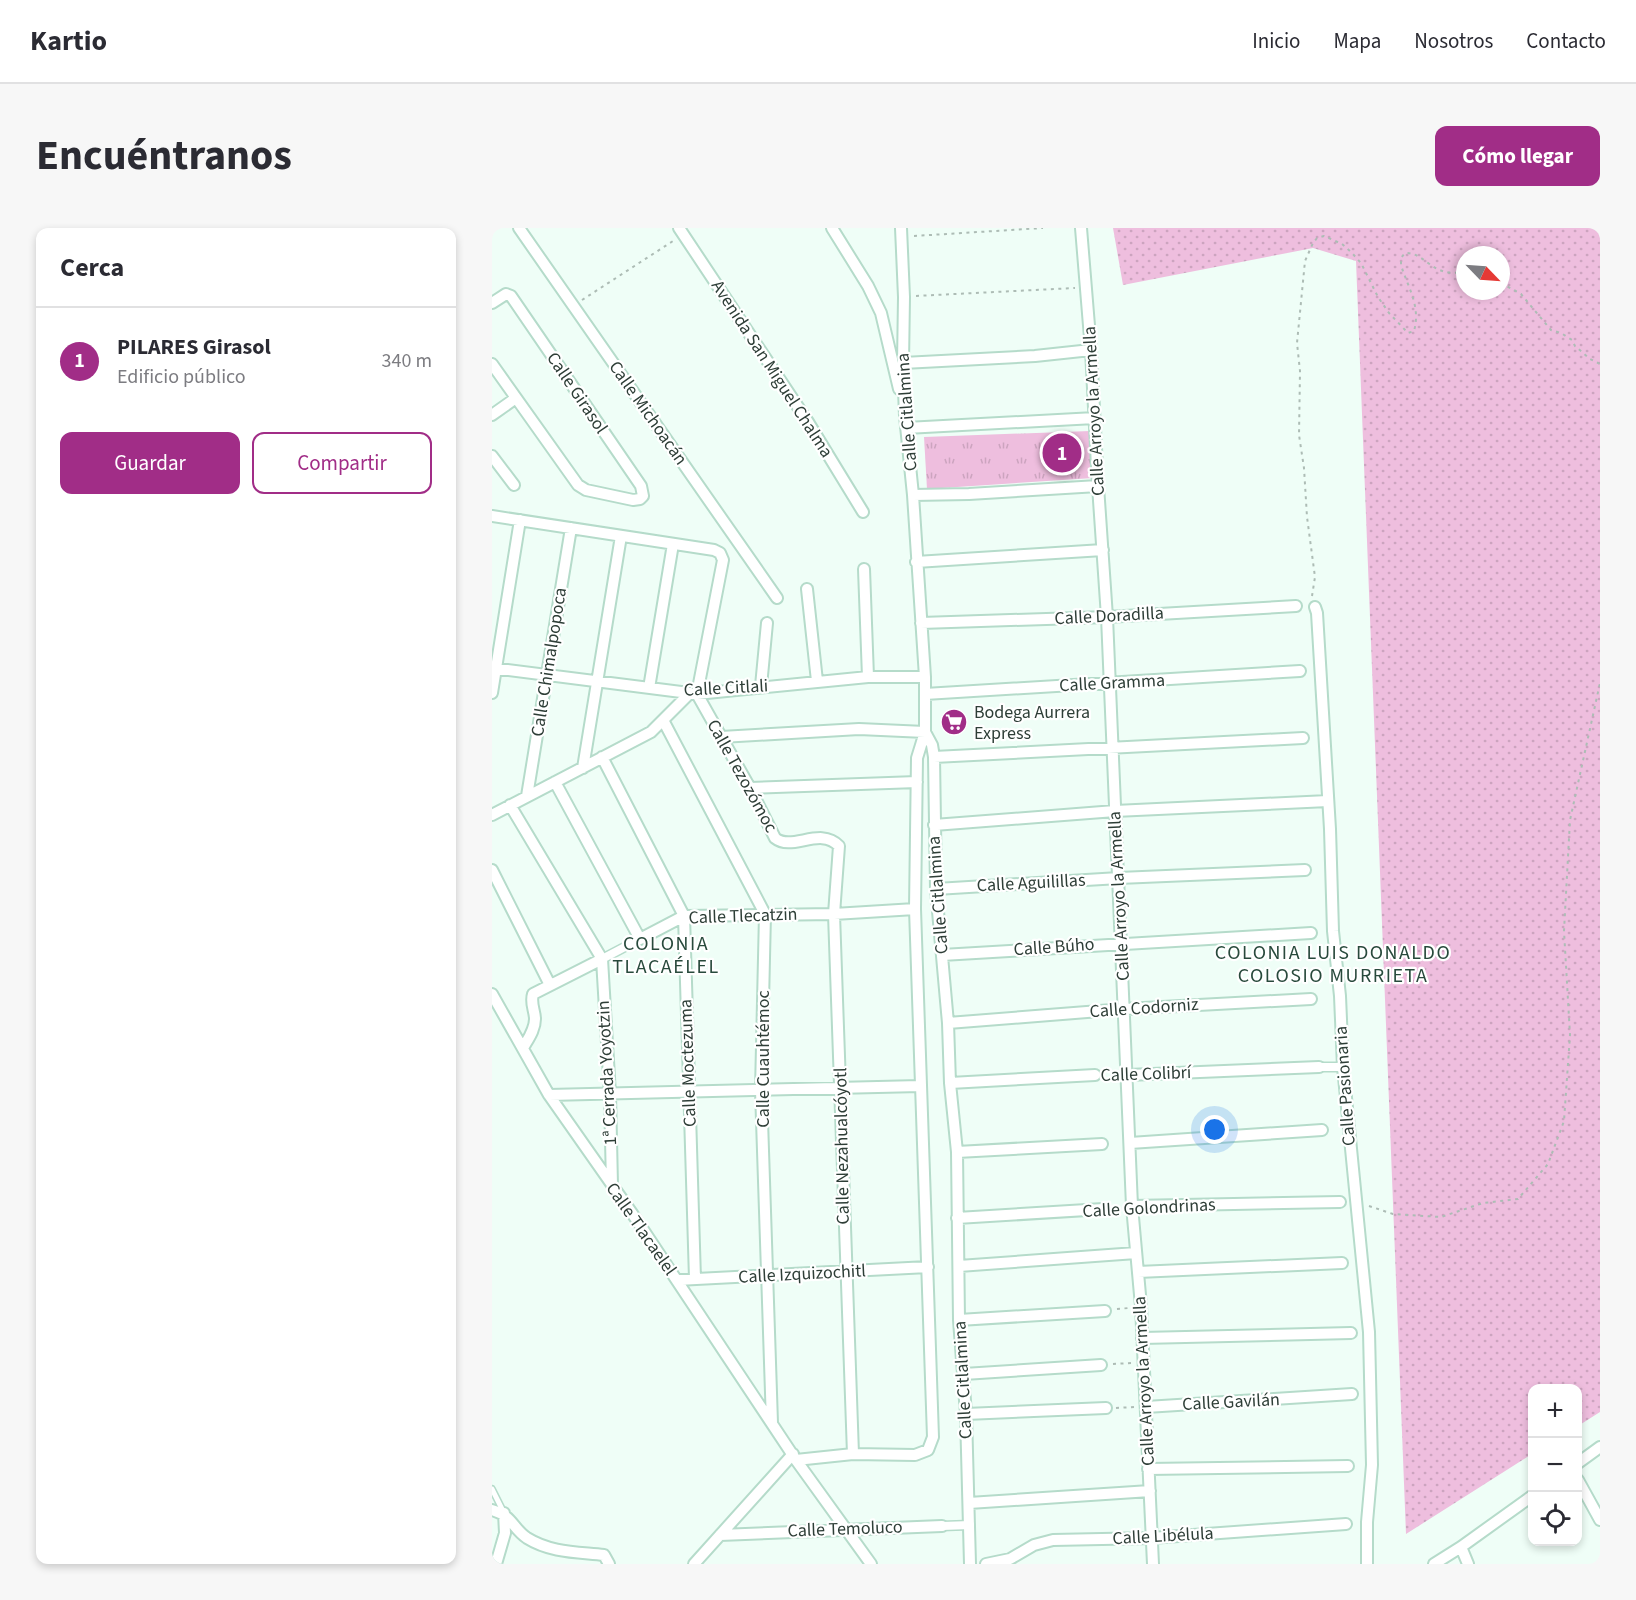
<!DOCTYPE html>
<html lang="es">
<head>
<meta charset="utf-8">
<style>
  body { margin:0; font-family:"Source Sans 3",sans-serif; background:#f7f7f7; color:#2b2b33 }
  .controls { position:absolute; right:18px; bottom:18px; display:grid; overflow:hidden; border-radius:12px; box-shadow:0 3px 9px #0003 }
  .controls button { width:54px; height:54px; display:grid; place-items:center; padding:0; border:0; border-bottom:2px solid #e1e1e2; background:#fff; color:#2b2b33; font:30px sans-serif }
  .compass { position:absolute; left:964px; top:18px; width:54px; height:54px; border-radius:50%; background:#fff; box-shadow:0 3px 9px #0003; rotate:115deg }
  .you { position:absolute; left:723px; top:902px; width:21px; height:21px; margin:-15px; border:4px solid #fff; border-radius:50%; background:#1a73e8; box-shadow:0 0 0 9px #1a73e833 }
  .badge { display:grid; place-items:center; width:39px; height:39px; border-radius:50%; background:#a12d87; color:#fff; font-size:20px; font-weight:700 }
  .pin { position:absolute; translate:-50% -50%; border:3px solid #fff; box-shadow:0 2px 6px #0006 }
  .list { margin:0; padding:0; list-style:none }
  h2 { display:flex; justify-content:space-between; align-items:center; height:78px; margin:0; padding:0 24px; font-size:26px }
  h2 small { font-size:20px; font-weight:400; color:#7c7c81 }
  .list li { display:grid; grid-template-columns:39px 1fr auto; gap:18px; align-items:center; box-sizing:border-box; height:108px; padding:0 24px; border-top:2px solid #e1e1e2 }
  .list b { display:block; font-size:22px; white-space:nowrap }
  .list p { margin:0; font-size:20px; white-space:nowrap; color:#7c7c81 }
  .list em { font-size:20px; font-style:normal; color:#7c7c81 }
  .actions { display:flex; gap:12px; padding:18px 24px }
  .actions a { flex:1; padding:14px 0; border:2px solid #a12d87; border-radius:12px; text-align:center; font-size:21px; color:#a12d87 }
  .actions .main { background:#a12d87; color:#fff }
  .icon { flex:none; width:33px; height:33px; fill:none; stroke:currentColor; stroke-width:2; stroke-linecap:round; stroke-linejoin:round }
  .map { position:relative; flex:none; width:1108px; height:1336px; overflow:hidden; border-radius:12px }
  header { display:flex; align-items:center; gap:36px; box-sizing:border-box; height:84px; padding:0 30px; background:#fff; border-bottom:2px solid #e1e1e2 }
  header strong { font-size:28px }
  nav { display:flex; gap:33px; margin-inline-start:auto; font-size:21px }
  .intro { display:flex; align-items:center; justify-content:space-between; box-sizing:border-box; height:144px; padding:0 36px }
  h1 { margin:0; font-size:42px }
  .button { padding:15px 27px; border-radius:12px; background:#a12d87; color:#fff; font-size:21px; font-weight:700 }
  main { display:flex; gap:36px; padding:0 36px }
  aside { flex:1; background:#fff; border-radius:12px; box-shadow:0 3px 9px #0003 }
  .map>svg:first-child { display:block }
</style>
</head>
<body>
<header>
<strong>Kartio</strong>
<nav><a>Inicio</a><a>Mapa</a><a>Nosotros</a><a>Contacto</a></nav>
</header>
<div class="intro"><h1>Encuéntranos</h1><a class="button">Cómo llegar</a></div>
<main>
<aside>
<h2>Cerca<small></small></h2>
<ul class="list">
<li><span class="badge">1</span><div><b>PILARES Girasol</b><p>Edificio público</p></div><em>340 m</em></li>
</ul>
<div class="actions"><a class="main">Guardar</a><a>Compartir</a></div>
</aside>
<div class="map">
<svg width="1108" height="1336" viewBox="0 0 1108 1336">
  <defs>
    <pattern id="grass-dots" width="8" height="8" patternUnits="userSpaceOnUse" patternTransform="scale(1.5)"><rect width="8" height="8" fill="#eebede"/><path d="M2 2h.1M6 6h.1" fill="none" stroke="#cca4bf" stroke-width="1.8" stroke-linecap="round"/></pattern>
    <pattern id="park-tufts" width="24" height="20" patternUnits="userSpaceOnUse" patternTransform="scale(1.5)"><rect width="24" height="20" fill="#eebede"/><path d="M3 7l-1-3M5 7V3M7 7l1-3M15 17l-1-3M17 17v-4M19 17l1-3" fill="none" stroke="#cca4bf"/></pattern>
  </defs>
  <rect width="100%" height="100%" fill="#effef7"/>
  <path fill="url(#grass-dots)" fill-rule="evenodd" d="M621 0H1108V1184L1086 1198V1160H1040V1226L914 1306 864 33 821 20 631 57ZM973 27H1009V63H973Z"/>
  <path fill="url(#park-tufts)" d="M598 203 601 250 435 261 432 209Z"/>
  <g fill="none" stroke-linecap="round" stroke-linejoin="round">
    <defs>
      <path id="service" d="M0 1261 12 1285"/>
      <path id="pedestrian" d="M110 731 148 711
        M827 839H851
        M450 1298 478 1297"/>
      <path id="minor" d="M27 0 285 370
        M187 0 316 194 371 284
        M340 0 376 58 389 85 407 161
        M409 0 412 69 411 135 413 188 421 267 433 449V504L440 517 442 529 444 661 456 795 458 855 465 924 467 1092 474 1186 478 1336
        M589 0 599 122 606 258 615 389 640 978 649 1078 661 1336
        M0 75 14 66 19 68 149 258 151 268 148 271 141 272 94 262 86 257 0 136
        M411 135 543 128 599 122
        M0 187 24 170
        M414 200 603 190
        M0 228 22 257
        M421 267 477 266 606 258
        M0 288 222 322 228 325 231 332 205 466 258 560 283 610C300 624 328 598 347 618L342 686 361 1226
        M424 334 611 322
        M372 341 376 449
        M315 361 325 453
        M823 379 825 385 838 601 841 703 848 768 851 839 877 1104 880 1237 875 1294V1336
        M429 395 615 389 804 378
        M0 440 205 466 376 449H433
        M269 458 275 395
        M157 460 181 316
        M0 465 28 292
        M433 466 808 443
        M171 492 273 686 269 862 280 1195
        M229 509 367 501 433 504 425 530 423 681 441 1209 436 1222 423 1227 361 1226 304 1232
        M110 529 192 688 203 1051
        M442 529 811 510
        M91 540 129 308
        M63 554 148 711 192 688 342 686 423 681
        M258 560 425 554
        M35 568 79 300
        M18 577 110 731 118 866 120 957
        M0 587 159 504 198 465
        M442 597 623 583 836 573
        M0 642 58 757
        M444 661 627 650 813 642
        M450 727 819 705
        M0 766 57 867 144 991 304 1232 379 1336
        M456 795 633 781 819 771
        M31 820C36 811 43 802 43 791 43 783 38 775 41 766L110 731
        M636 847 827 839
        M458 855 603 847
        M57 867 428 858
        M638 915 830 902
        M465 924 610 916
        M640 978 848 974
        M465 990 611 981
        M467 1038 644 1025
        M646 1044 850 1035
        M185 1052 436 1039
        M467 1092 613 1083
        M650 1110 859 1105
        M472 1146 609 1137
        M654 1179 860 1166
        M474 1186 614 1180
        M1086 1235 1108 1219
        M656 1241 856 1238
        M1086 1252 1108 1292
        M477 1275 658 1263
        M0 1282C21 1288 20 1300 35 1310 59 1325 86 1324 112 1327L117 1336
        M228 1307 450 1298
        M969 1319 976 1336
        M4 1336 13 1305 12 1285
        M202 1336 301 1226
        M494 1336 518 1331 542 1317 561 1312 659 1310 854 1296
        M942 1336 969 1319 1040 1268"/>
    </defs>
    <use href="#service" stroke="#b5dbca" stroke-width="8"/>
    <use href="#pedestrian" stroke="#b5dbca" stroke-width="11"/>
    <use href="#minor" stroke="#b5dbca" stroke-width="14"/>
    <path stroke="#adbcb5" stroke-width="2" stroke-dasharray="3 4.5" stroke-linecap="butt" d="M422 8 551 0
      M1009 55 1029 66 1059 102 1069 105 1080 112 1083 118 1098 131 1108 136
      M424 68 583 60
      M90 72 181 13
      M820 368 823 349 815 289 812 240 807 207 808 143 805 115 813 33 821 15 825 10 832 8 850 16 860 25 869 35 886 69 897 85 916 105 922 103C929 78 916 60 909 37V30L913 25C934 24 941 52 973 43
      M877 978 901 986 949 989 991 975 1026 971 1056 936 1072 893 1078 807 1072 703 1078 592 1108 455
      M625 1081 637 1080
      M621 1136 640 1135
      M624 1180 642 1179"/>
    <use href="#service" stroke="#fff" stroke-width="5"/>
    <use href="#pedestrian" stroke="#fff" stroke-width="8"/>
    <use href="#minor" stroke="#fff" stroke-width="10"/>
  </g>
  <defs>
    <symbol id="supermarket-disc" viewBox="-11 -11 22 22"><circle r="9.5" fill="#a12d87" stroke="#fff"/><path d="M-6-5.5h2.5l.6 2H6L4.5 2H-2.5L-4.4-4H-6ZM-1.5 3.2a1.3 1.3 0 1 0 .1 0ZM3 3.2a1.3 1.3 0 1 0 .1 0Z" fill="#fff"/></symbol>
  </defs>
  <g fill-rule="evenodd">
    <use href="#supermarket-disc" x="447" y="479" width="30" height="30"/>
  </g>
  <g text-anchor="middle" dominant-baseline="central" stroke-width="4.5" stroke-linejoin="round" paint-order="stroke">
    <g font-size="18" fill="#2e3e37" stroke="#fff">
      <text transform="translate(280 141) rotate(57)">Avenida San Miguel Chalma</text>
      <text transform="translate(85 165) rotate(56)">Calle Girasol</text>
      <text transform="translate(602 183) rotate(-93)">Calle Arroyo la Armella</text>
      <text transform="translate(415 184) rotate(-94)">Calle Citlalmina</text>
      <text transform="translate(156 185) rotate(55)">Calle Michoacán</text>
      <text transform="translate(617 388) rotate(-3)">Calle Doradilla</text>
      <text transform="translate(57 434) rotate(-81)">Calle Chimalpopoca</text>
      <text transform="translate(620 455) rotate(-3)">Calle Gramma</text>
      <text transform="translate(234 460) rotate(-3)">Calle Citlali</text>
      <text transform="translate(250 548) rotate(61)">Calle Tezozómoc</text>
      <text transform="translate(539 655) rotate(-3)">Calle Aguilillas</text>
      <text transform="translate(446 667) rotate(-94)">Calle Citlalmina</text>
      <text transform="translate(627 668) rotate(-93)">Calle Arroyo la Armella</text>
      <text transform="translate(251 688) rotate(-2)">Calle Tlecatzin</text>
      <text transform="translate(562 719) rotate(-4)">Calle Búho</text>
      <text transform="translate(652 780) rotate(-4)">Calle Codorniz</text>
      <text transform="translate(271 831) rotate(-90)">Calle Cuauhtémoc</text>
      <text transform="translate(196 835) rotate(-92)">Calle Moctezuma</text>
      <text transform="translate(115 845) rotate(-93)">1ª Cerrada Yoyotzin</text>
      <text transform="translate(654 846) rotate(-2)">Calle Colibrí</text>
      <text transform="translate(853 858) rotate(-94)">Calle Pasionaria</text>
      <text transform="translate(350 918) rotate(-91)">Calle Nezahualcóyotl</text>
      <text transform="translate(657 980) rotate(-3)">Calle Golondrinas</text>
      <text transform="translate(149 1001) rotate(55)">Calle Tlacaelel</text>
      <text transform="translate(310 1046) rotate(-3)">Calle Izquizochitl</text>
      <text transform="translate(471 1152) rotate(-93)">Calle Citlalmina</text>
      <text transform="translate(652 1153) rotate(-93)">Calle Arroyo la Armella</text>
      <text transform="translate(739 1174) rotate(-3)">Calle Gavilán</text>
      <text transform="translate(353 1301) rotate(-2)">Calle Temoluco</text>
      <text transform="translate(671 1308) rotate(-3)">Calle Libélula</text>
    </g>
    <g font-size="18" fill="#2e3e37" stroke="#fff" text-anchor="start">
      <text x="482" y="484">Bodega Aurrera<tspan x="482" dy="21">Express</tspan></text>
    </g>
    <g font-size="20" letter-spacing="1.5" fill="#284a3c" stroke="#fff">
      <text x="174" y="716">COLONIA<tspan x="174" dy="23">TLACAÉLEL</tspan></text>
      <text x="841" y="725">COLONIA LUIS DONALDO<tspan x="841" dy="23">COLOSIO MURRIETA</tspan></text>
    </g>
  </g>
</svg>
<div class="controls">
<button>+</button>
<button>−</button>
<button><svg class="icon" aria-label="locate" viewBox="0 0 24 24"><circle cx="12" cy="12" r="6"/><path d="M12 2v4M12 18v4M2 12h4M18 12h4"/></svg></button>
</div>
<svg class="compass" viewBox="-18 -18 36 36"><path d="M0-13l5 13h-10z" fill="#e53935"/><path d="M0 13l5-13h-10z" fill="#7c7c81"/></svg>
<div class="you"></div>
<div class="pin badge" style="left:570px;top:225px">1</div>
</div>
</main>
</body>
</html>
